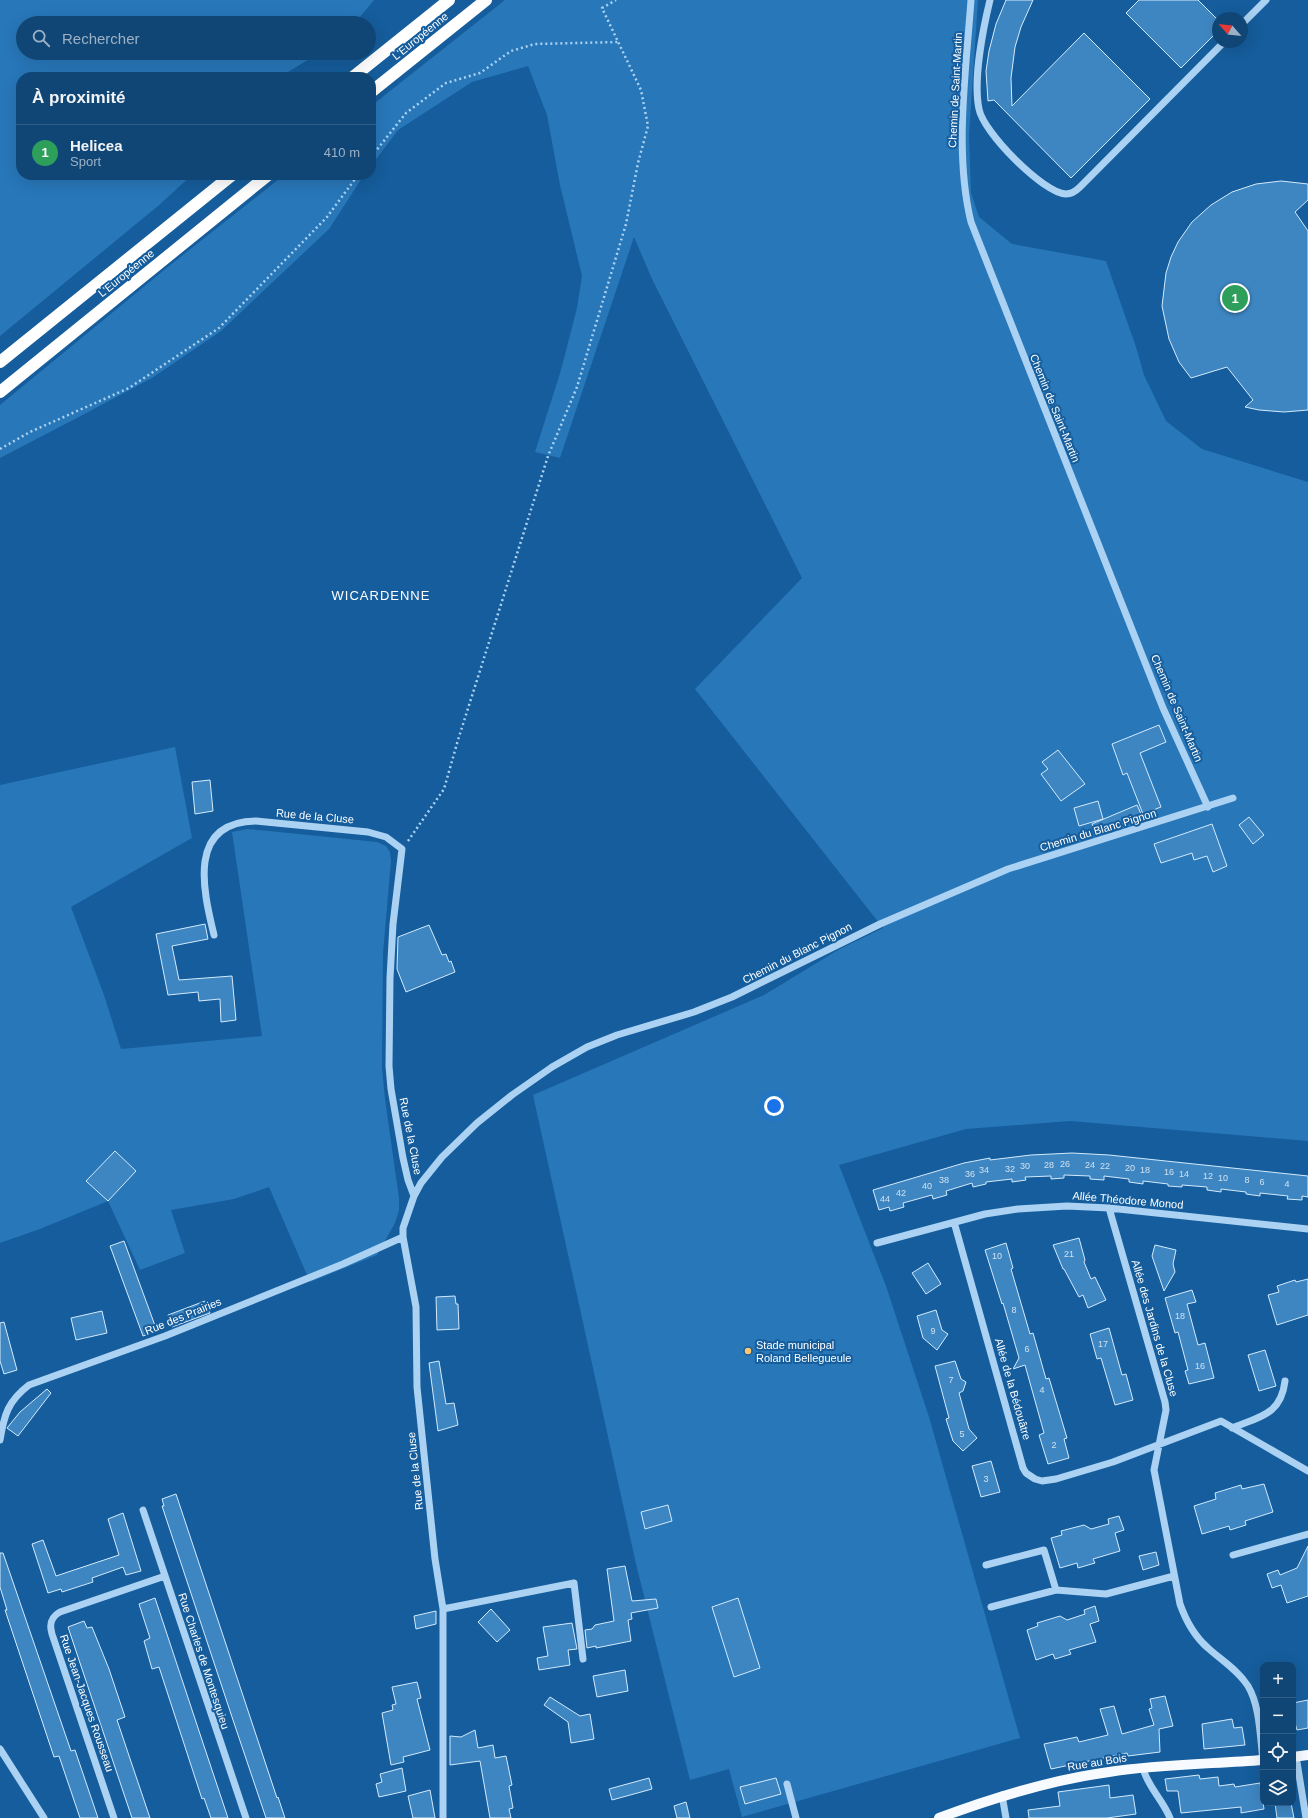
<!DOCTYPE html>
<html lang="fr">
<head>
<meta charset="utf-8">
<style>
  body { margin:0; font-family:Arial,sans-serif; background:#194d7a; color:#f1f3f6 }
  .controls { position:absolute; right:12px; bottom:12px; display:grid; overflow:hidden; border-radius:8px; box-shadow:0 4px 16px #0002 }
  .controls button { width:36px; height:36px; display:grid; place-items:center; padding:0; border:0; border-bottom:1px solid #305e87; background:#104675; color:#f1f3f6; font:20px sans-serif }
  .compass { position:absolute; left:1212px; top:12px; width:36px; height:36px; border-radius:50%; background:#104675; box-shadow:0 4px 16px #0002; rotate:298deg }
  .you { position:absolute; left:774px; top:1106px; width:14px; height:14px; margin:-10px; border:3px solid #fff; border-radius:50%; background:#1a73e8; box-shadow:0 0 0 6px #1a73e833 }
  .badge { display:grid; place-items:center; width:26px; height:26px; border-radius:50%; background:#8abfa5; color:#fff; font-size:13px; font-weight:700 }
  .pin { position:absolute; translate:-50% -50%; border:2px solid #fff; box-shadow:0 1px 4px #0006 }
  .list { margin:0; padding:0; list-style:none }
  h2 { display:flex; justify-content:space-between; align-items:center; height:52px; margin:0; padding:0 16px; font-size:17px }
  h2 small { font-size:13px; font-weight:400; color:#9cb1c5 }
  .list li { display:grid; grid-template-columns:26px 1fr auto; gap:12px; align-items:center; box-sizing:border-box; height:56px; padding:0 16px; border-top:1px solid #305e87 }
  .list b { display:block; font-size:15px; white-space:nowrap }
  .list p { margin:0; font-size:13px; white-space:nowrap; color:#9cb1c5 }
  .list em { font-size:13px; font-style:normal; color:#9cb1c5 }
  .icon { flex:none; width:22px; height:22px; fill:none; stroke:currentColor; stroke-width:2; stroke-linecap:round; stroke-linejoin:round }
  .map { position:relative; flex:none; width:1308px; height:1818px; overflow:hidden }
  .search { position:absolute; background:#104675; box-shadow:0 4px 16px #0002; left:16px; top:16px; width:360px; height:44px; display:flex; align-items:center; gap:10px; box-sizing:border-box; padding:0 14px; border-radius:22px; color:#9cb1c5; font-size:15px }
  .panel { position:absolute; background:#104675; box-shadow:0 4px 16px #0002; left:16px; top:72px; width:360px; height:108px; border-radius:16px }
  .map>svg:first-child { display:block }
</style>
</head>
<body>
<div class="map">
<svg width="1308" height="1818" viewBox="0 0 1308 1818">
  <rect width="100%" height="100%" fill="#155d9c"/>
  <path fill="#2877b9" d="M0 0H374L355 23H23V53H319L280 77H21V175H192L158 206 0 336Z
    M505 0H978L969 135 971 193 979 217 1012 244 1106 261 1136 347 1144 375 1166 421 1202 449 1308 482V1141L1070 1121 966 1129 839 1165 886 1286 929 1417 1020 1738 742 1817 729 1769 690 1780 636 1564 533 1095 764 995 838 950 883 928 695 689 802 578 652 279 634 237 560 458 535 452 561 370 577 308 582 276 560 185 547 115 528 66 472 82 398 130 371 166V106Z
    M284 175H364L329 229 221 331 152 378 75 419 0 458V405L169 266Z
    M175 747 192 838 71 907 104 995 121 1049 262 1036 232 832 247 829 269 831 377 842 386 846 390 852 391 861 383 953 382 1068 385 1099 399 1198V1210L395 1223 377 1255 310 1282 269 1187 234 1199 171 1210 185 1253 140 1270 108 1201 40 1229 0 1243V785Z"/>
  <path fill="#3e86c2" stroke="#d3eafd" d="M1006 0H1033L1021 27 1015 47 1011 78 1012 106 1084 33 1150 99 1071 178 994 100 988 101 986 71 989 51 996 24Z
    M1139 0H1198L1218 20V31L1181 68 1126 13Z
    M1281 181 1308 184V200L1295 212 1308 231V410L1284 412 1259 410 1245 407 1253 400 1227 367 1191 378 1179 362 1169 339 1162 306 1166 273 1171 257 1178 242 1192 222 1211 205 1232 192 1256 184Z
    M1159 725 1166 742 1140 753 1161 807 1143 814 1127 773 1123 775 1112 744Z
    M1058 750 1085 784 1061 801 1041 774 1048 769 1042 762Z
    M210 780 213 811 195 814 192 782Z
    M1098 801 1103 819 1079 826 1074 808Z
    M1137 805 1142 816 1096 834 1092 824Z
    M1249 817 1264 835 1253 844 1239 825Z
    M1212 824 1227 866 1213 872 1207 856 1194 860 1192 853 1161 863 1154 844Z
    M205 924 208 939 172 946 179 980 232 976 236 1020 221 1022 220 999 199 1001 198 992 168 995 156 934Z
    M429 925 442 955 446 954 449 962 451 961 455 972 406 992 397 969 398 937Z
    M115 1151 136 1171 108 1201 86 1181Z
    M1072 1153 1109 1155 1308 1176V1197L1302 1196V1200L1287 1199 1288 1196 1260 1193V1196L1246 1194V1192L1221 1189V1192L1207 1190V1187L1182 1185V1187L1168 1186V1184L1143 1181V1184L1129 1182V1179L1104 1176V1180L1090 1179V1176L1064 1175V1178L1051 1179V1176L1025 1177 1026 1180 1012 1182V1179L986 1182V1184L973 1187 972 1183 946 1191 947 1195 933 1199 932 1195 903 1203 904 1207 890 1211 889 1207 879 1210 873 1190 964 1163 990 1158V1160L1031 1155Z
    M1079 1238 1085 1260 1084 1262 1091 1279 1095 1277 1106 1300 1088 1308 1083 1295 1079 1297 1064 1269H1063L1053 1245Z
    M124 1241 157 1331 143 1336 110 1246Z
    M1006 1243 1013 1268 1011 1269 1030 1334 1033 1333 1046 1379 1049 1378 1067 1438 1064 1439 1069 1458 1048 1464 1039 1435 1044 1433 1025 1365 1013 1369 1019 1358 1003 1303 1002 1304 985 1250Z
    M1155 1245 1176 1250 1173 1264 1175 1272 1164 1291 1152 1256Z
    M928 1263 941 1284 926 1294 912 1273Z
    M1308 1279V1315L1277 1325 1268 1295 1279 1292 1277 1286 1295 1280 1296 1282Z
    M1192 1290 1196 1302 1187 1304 1198 1345 1205 1343 1214 1378 1189 1384 1185 1371 1188 1370 1178 1332 1175 1333 1165 1298Z
    M455 1296 456 1304H458L459 1329 437 1330 436 1297Z
    M205 1301 210 1313 172 1327 168 1315Z
    M936 1310 942 1330 948 1334 937 1350 923 1338 917 1316Z
    M102 1311 107 1333 76 1340 71 1318Z
    M4 1322 17 1370 4 1374 0 1361V1323Z
    M1109 1328 1122 1375 1126 1374 1133 1400 1115 1405 1101 1358 1097 1359 1090 1334Z
    M1265 1350 1276 1386 1259 1391 1248 1355Z
    M439 1361 446 1404 454 1403 458 1425 438 1431 429 1363Z
    M955 1361 961 1379 966 1382 963 1391 959 1393 969 1429 977 1438 963 1451 953 1441 946 1419 949 1418 935 1366Z
    M47 1389 51 1393 18 1436 7 1428 20 1412Z
    M991 1461 1000 1492 981 1497 972 1466Z
    M1264 1484 1273 1512 1245 1521 1246 1525 1230 1530 1229 1526 1202 1534 1194 1506 1216 1499 1215 1493 1241 1485 1242 1489Z
    M176 1494 277 1798 278 1797 285 1818H266L234 1723 162 1506H164L162 1499Z
    M668 1505 672 1521 645 1529 641 1512Z
    M123 1513 141 1571 126 1575 123 1567 92 1578 93 1582 62 1592 61 1589 48 1593 32 1544 43 1540 56 1576 119 1555 108 1519Z
    M1119 1516 1124 1530 1115 1533 1120 1551 1093 1559 1095 1563 1078 1568 1077 1563 1060 1568 1051 1538 1062 1535 1061 1531 1084 1525 1091 1529 1109 1524 1108 1519Z
    M1308 1546V1596L1287 1603 1281 1585 1272 1588 1267 1574 1278 1570 1280 1575 1297 1568Z
    M1156 1552 1159 1565 1143 1570 1139 1556Z
    M0 1553H3L71 1751 75 1750 98 1818H80L59 1756 54 1757 5 1610H7L0 1587Z
    M625 1566 632 1601 656 1599 658 1608 631 1613 632 1619 628 1620 631 1641 596 1648V1646L587 1648 585 1630 592 1629 595 1625 614 1621 607 1569Z
    M155 1598 201 1737 228 1818H211L204 1798 202 1799 159 1667 152 1669 144 1641 150 1638 139 1604Z
    M738 1598 760 1668 734 1677 712 1607Z
    M1095 1606 1099 1621 1090 1624 1096 1642 1069 1650 1071 1654 1055 1659 1053 1654 1036 1660 1027 1630 1038 1626 1037 1623 1060 1616 1067 1620 1085 1614 1084 1610Z
    M491 1609 510 1630 497 1642 478 1622Z
    M436 1611V1624L416 1629 414 1616Z
    M84 1621 87 1628 92 1627 109 1669 125 1717 117 1720 150 1818H132L78 1657 68 1627Z
    M572 1623 577 1649 568 1650 570 1665 539 1670 537 1658 548 1656 543 1627Z
    M625 1670 628 1691 597 1697 593 1676Z
    M417 1682 421 1698 417 1699 430 1750 403 1757 404 1762 391 1765 382 1713 393 1710 392 1705 396 1704 392 1687Z
    M1165 1696 1173 1726 1159 1729 1160 1752 1128 1756 1127 1753 1051 1769 1044 1744 1077 1737 1079 1742 1108 1735 1100 1709 1114 1706 1122 1734 1154 1725 1149 1709 1152 1708 1150 1699Z
    M550 1697 580 1716 590 1714 594 1739 571 1743 568 1722 544 1705Z
    M1308 1700V1728L1297 1730 1293 1716V1703Z
    M1232 1719 1234 1728 1242 1727 1245 1745 1204 1749 1202 1724Z
    M475 1730 478 1748 493 1745 495 1758 506 1756 512 1785 509 1786 513 1808 509 1809 511 1818H490L480 1761 450 1765V1736L461 1737Z
    M402 1768 406 1791 379 1797 376 1784 382 1782 380 1774Z
    M1199 1775 1200 1779 1218 1777 1219 1786 1234 1784 1235 1787 1260 1783 1264 1809 1241 1813V1807L1181 1813 1178 1791H1167L1165 1779Z
    M649 1778 652 1789 612 1800 609 1789Z
    M776 1778 781 1794 745 1804 740 1787Z
    M1109 1785 1110 1798 1133 1795 1136 1814 1107 1818H1029L1028 1810 1060 1806 1058 1792Z
    M430 1790 435 1818H413L408 1796Z
    M686 1802 690 1818H677L674 1806Z
    M1275 1803H1291L1294 1818H1277Z"/>
  <g fill="none" stroke-linecap="round" stroke-linejoin="round">
    <path stroke="#abd2f3" stroke-width="2.5" stroke-dasharray="2 3" stroke-linecap="butt" d="M371 157 406 113 446 83 480 73 511 51 535 44 618 42
      M0 449 30 432 129 388 219 328 327 217 358 175
      M408 841 444 789 458 740 548 456 577 387 626 224 638 163 648 126 641 90 602 8 616 0"/>
    <path stroke="#abd2f3" stroke-width="7" d="M971 0C966 71 954 153 971 222L1163 708 1208 807
      M990 0C983 29 973 80 979 109 983 132 1043 193 1066 194 1072 194 1076 191 1080 187L1224 42
      M1242 24 1266 0
      M214 935C203 890 187 822 256 821L368 832 386 837 402 849 393 924 390 978 389 1066 391 1089 403 1158 408 1180 414 1196
      M1109 1208 1165 1402 1166 1410 1154 1470 1180 1604C1186 1621 1194 1636 1208 1648 1221 1660 1238 1670 1248 1686 1260 1706 1260 1737 1263 1760
      M954 1222 1023 1468 1026 1473 1035 1479 1042 1481 1056 1479 1113 1462 1221 1421 1308 1471
      M877 1243 985 1214 1018 1209 1067 1206 1109 1208 1308 1229
      M1232 1428C1259 1417 1281 1415 1285 1381
      M0 1440C4 1415 8 1401 29 1385L165 1336 343 1264 403 1237
      M143 1510 246 1818
      M1233 1555 1308 1534
      M986 1565 1044 1550 1056 1590
      M991 1607 1056 1590 1106 1594 1174 1576
      M443 1609 574 1583 583 1659
      M0 1749 44 1818
      M1296 1756 1306 1818
      M1143 1768C1147 1786 1163 1800 1170 1818
      M787 1784 796 1818
      M1002 1795 1006 1818
      M114 1818 52 1634C49 1624 51 1617 60 1612L165 1576
      M443 1818V1609L435 1559 417 1387 416 1307 403 1237V1228L414 1196 421 1183 442 1157 477 1123 512 1095 552 1067 587 1047 617 1035 694 1012 732 997 880 924 1008 869 1233 798"/>
    <path stroke="#f7fbff" stroke-width="10" d="M1293 1757 1308 1755
      M939 1818C995 1797 1050 1780 1109 1772 1160 1764 1212 1764 1263 1760"/>
    <path stroke="#fff" stroke-width="12" d="M353 77 449 0
      M371 92 486 0
      M0 362 232 175
      M0 392 268 175"/>
  </g>
  <circle fill="#ffc76d" stroke="#155d9c" stroke-width="1.5" cx="748" cy="1351" r="4"/>
  <g text-anchor="middle" dominant-baseline="central" stroke-width="4" stroke-linejoin="round" paint-order="stroke">
    <g font-size="9" fill="#cfe1f0">
      <text x="1065" y="1164">26</text>
      <text x="1049" y="1165">28</text>
      <text x="1090" y="1165">24</text>
      <text x="1025" y="1166">30</text>
      <text x="1105" y="1166">22</text>
      <text x="1130" y="1168">20</text>
      <text x="1010" y="1169">32</text>
      <text x="984" y="1170">34</text>
      <text x="1145" y="1170">18</text>
      <text x="1169" y="1172">16</text>
      <text x="970" y="1174">36</text>
      <text x="1184" y="1174">14</text>
      <text x="1208" y="1176">12</text>
      <text x="1223" y="1178">10</text>
      <text x="944" y="1180">38</text>
      <text x="1247" y="1180">8</text>
      <text x="1262" y="1182">6</text>
      <text x="1287" y="1184">4</text>
      <text x="927" y="1186">40</text>
      <text x="901" y="1193">42</text>
      <text x="885" y="1199">44</text>
      <text x="1069" y="1254">21</text>
      <text x="997" y="1256">10</text>
      <text x="1014" y="1310">8</text>
      <text x="1180" y="1316">18</text>
      <text x="933" y="1331">9</text>
      <text x="1103" y="1344">17</text>
      <text x="1027" y="1349">6</text>
      <text x="1200" y="1366">16</text>
      <text x="951" y="1380">7</text>
      <text x="1042" y="1390">4</text>
      <text x="962" y="1434">5</text>
      <text x="1054" y="1445">2</text>
      <text x="986" y="1479">3</text>
    </g>
    <g font-size="11" fill="#fff" stroke="#155d9c">
      <text transform="translate(420 36) rotate(-39)">L'Européenne</text>
      <text transform="translate(955 90) rotate(-87)">Chemin de Saint-Martin</text>
      <text transform="translate(126 273) rotate(-39)">L'Européenne</text>
      <text transform="translate(1055 408) rotate(68)">Chemin de Saint-Martin</text>
      <text transform="translate(1177 708) rotate(67)">Chemin de Saint-Martin</text>
      <text transform="translate(315 816) rotate(5)">Rue de la Cluse</text>
      <text transform="translate(1098 830) rotate(-17)">Chemin du Blanc Pignon</text>
      <text transform="translate(797 953) rotate(-27)">Chemin du Blanc Pignon</text>
      <text transform="translate(411 1136) rotate(79)">Rue de la Cluse</text>
      <text transform="translate(1128 1200) rotate(5)">Allée Théodore Monod</text>
      <text transform="translate(183 1316) rotate(-22)">Rue des Prairies</text>
      <text transform="translate(1155 1328) rotate(74)">Allée des Jardins de la Cluse</text>
      <text transform="translate(1013 1389) rotate(74)">Allée de la Bédouâtre</text>
      <text transform="translate(415 1471) rotate(-96)">Rue de la Cluse</text>
      <text transform="translate(204 1661) rotate(72)">Rue Charles de Montesquieu</text>
      <text transform="translate(87 1703) rotate(71)">Rue Jean-Jacques Rousseau</text>
      <text transform="translate(1097 1762) rotate(-9)">Rue au Bois</text>
    </g>
    <g font-size="11" fill="#fff" stroke="#155d9c" text-anchor="start">
      <text x="756" y="1345">Stade municipal<tspan x="756" dy="13">Roland Bellegueule</tspan></text>
    </g>
    <g font-size="13" letter-spacing="1" fill="#fff" stroke="#155d9c">
      <text x="381" y="595">WICARDENNE</text>
    </g>
  </g>
</svg>
<div class="controls">
<button>+</button>
<button>−</button>
<button><svg class="icon" aria-label="locate" viewBox="0 0 24 24"><circle cx="12" cy="12" r="6"/><path d="M12 2v4M12 18v4M2 12h4M18 12h4"/></svg></button>
<button><svg class="icon" aria-label="layers" viewBox="0 0 24 24"><path d="M12 4l9 5-9 5-9-5zM3 14l9 5 9-5"/></svg></button>
</div>
<svg class="compass" viewBox="-18 -18 36 36"><path d="M0-13l5 13h-10z" fill="#e53935"/><path d="M0 13l5-13h-10z" fill="#9cb1c5"/></svg>
<div class="you"></div>
<div class="pin badge" style="left:1235px;top:298px;background:#2e9e5b">1</div>
<div class="search"><svg class="icon" aria-label="search" viewBox="0 0 24 24"><circle cx="10" cy="10" r="6"/><path d="M15 15l6 6"/></svg>Rechercher</div>
<section class="panel">
<h2>À proximité<small></small></h2>
<ul class="list">
<li><span class="badge" style="background:#2e9e5b">1</span><div><b>Helicea</b><p>Sport</p></div><em>410 m</em></li>
</ul>
</section>
</div>
</body>
</html>
